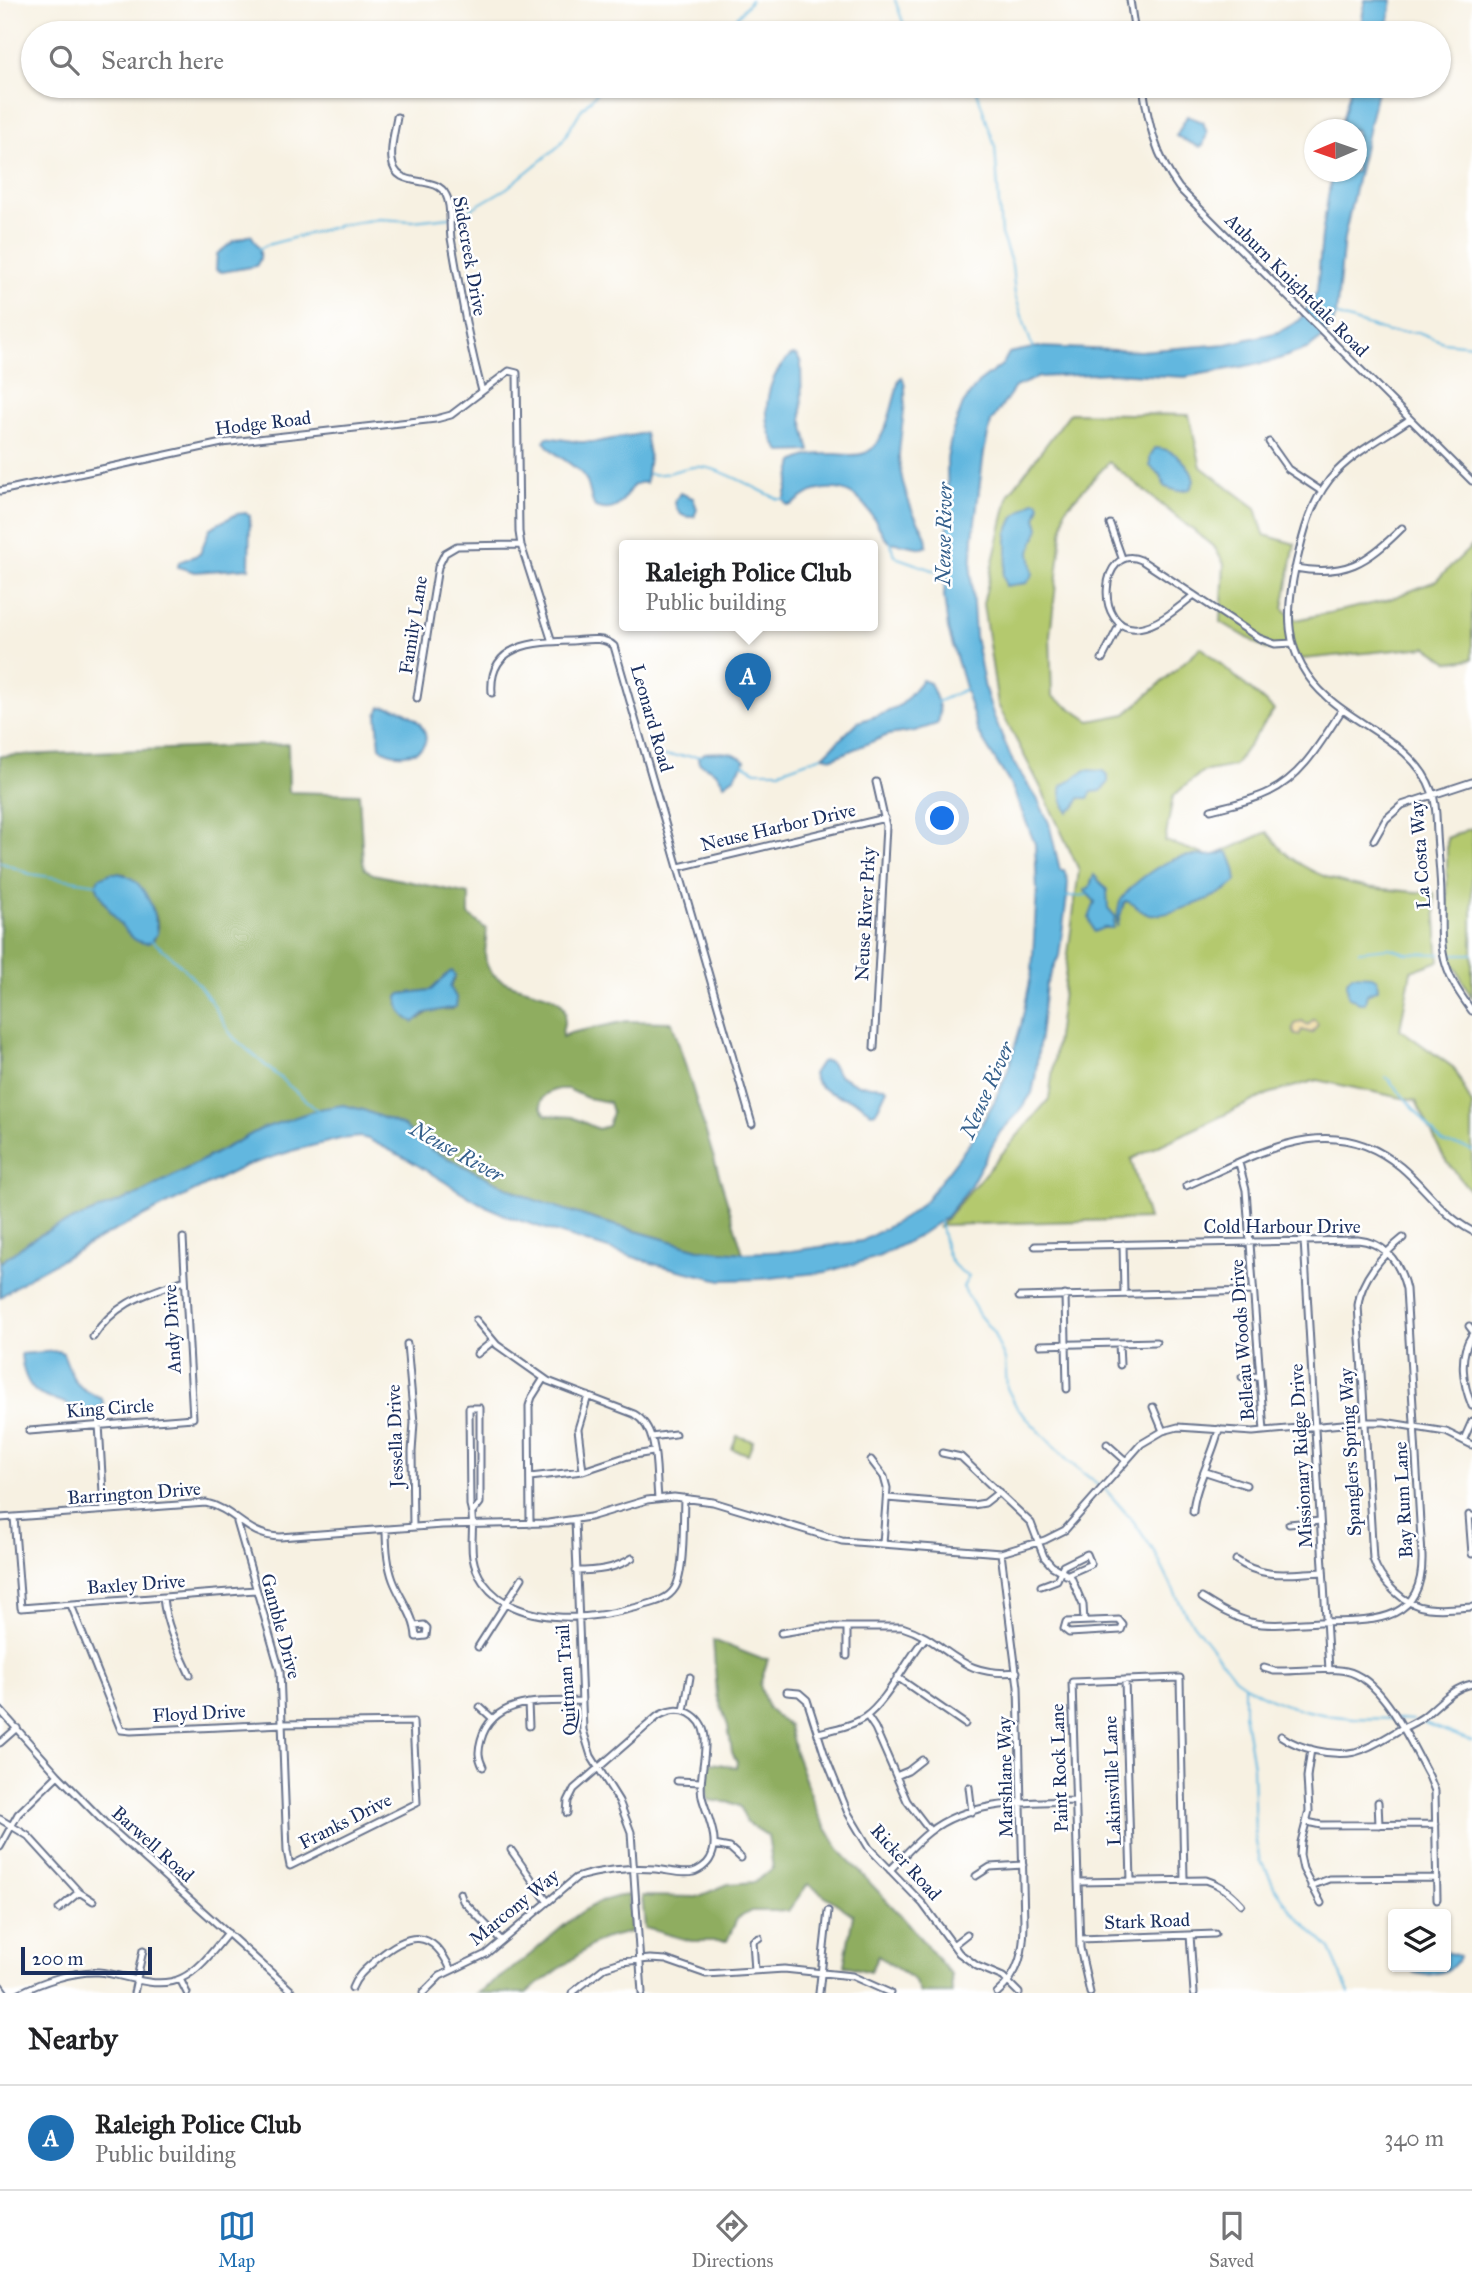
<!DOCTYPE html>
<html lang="en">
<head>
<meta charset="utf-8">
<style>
  body { margin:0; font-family:"IM FELL Great Primer",serif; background:#f6f6f6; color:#202124 }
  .controls { position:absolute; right:21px; bottom:21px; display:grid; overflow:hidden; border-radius:7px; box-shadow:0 2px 5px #0004 }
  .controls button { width:63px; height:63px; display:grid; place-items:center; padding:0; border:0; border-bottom:2px solid #e0e0e0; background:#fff; color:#202124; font:35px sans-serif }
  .compass { position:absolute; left:1304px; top:119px; width:63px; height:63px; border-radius:50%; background:#fff; box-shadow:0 2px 5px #0004; rotate:268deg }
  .scale { position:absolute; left:21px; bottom:18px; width:131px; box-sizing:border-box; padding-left:7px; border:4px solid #1b2f5e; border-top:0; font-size:19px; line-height:24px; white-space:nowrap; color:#1b2f5e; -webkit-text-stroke:5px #fff; paint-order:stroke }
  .you { position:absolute; left:943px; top:819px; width:24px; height:24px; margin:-18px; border:5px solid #fff; border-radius:50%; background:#1a73e8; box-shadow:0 0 0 10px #1a73e833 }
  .badge { display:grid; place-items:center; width:46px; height:46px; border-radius:50%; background:#1f6fb2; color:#fff; font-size:23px; font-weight:700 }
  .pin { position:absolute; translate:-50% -58px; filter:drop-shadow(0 2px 4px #0008) }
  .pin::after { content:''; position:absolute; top:37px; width:24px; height:21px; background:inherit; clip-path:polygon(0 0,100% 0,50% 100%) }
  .popup { position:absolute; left:619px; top:540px; width:259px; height:91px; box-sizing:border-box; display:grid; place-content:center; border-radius:7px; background:#fff; filter:drop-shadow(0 2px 5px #0005); font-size:23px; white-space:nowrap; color:#757577 }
  .popup b { font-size:26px; color:#202124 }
  .popup::after { content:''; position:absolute; left:50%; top:100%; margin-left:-14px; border:14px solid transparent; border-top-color:#fff }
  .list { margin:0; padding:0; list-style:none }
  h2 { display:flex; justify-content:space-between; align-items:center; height:91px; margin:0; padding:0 28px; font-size:30px }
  h2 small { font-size:23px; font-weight:400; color:#757577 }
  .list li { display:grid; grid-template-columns:46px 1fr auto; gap:21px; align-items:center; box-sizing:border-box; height:105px; padding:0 28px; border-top:2px solid #e0e0e0 }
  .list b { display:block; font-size:26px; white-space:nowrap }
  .list p { margin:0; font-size:23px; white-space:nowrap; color:#757577 }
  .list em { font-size:23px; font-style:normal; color:#757577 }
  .icon { flex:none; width:38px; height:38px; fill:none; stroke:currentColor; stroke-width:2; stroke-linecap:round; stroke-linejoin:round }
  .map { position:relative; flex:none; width:1472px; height:1993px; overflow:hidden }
  .search { position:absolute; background:#fff; box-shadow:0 2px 5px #0004; left:21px; right:21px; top:21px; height:77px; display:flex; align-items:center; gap:18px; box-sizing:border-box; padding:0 24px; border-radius:38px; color:#757577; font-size:26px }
  .sheet { height:196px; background:#fff }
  nav { display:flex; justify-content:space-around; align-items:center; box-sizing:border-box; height:98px; border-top:2px solid #e0e0e0; background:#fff; font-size:19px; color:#757577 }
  nav a { display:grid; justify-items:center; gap:4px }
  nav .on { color:#1f6fb2 }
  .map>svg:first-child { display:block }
</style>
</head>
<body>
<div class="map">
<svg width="1472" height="1993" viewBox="0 0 1472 1993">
  <rect width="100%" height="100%" fill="#fff"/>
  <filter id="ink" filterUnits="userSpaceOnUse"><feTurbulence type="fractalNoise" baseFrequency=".0143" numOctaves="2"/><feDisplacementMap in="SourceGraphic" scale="14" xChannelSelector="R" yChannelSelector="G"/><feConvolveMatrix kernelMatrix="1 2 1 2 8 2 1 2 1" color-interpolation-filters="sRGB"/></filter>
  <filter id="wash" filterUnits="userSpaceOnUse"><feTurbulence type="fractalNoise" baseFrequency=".00686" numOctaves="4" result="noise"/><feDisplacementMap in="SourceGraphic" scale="28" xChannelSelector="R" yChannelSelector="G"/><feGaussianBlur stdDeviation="1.57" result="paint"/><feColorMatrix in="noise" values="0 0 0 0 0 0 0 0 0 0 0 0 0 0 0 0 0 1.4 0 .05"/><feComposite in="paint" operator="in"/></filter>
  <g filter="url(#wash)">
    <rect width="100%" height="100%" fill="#f7f1e2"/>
    <path fill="#b4c96e" stroke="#687c66" stroke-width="2" d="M1070 413 1189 415 1201 467 1256 508 1264 535 1295 544 1283 608 1296 620 1385 601 1436 581 1472 546V659L1449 662 1427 647 1303 659 1288 649H1266L1221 622 1224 564 1215 548 1109 462 1065 509 1050 635 1052 696 1090 721 1126 714 1201 647 1274 710 1234 766 1202 772 1173 796 1165 841 1211 857 1267 832C1274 840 1281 850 1289 856 1330 889 1384 890 1434 893L1439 961 1411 971 1400 1029 1454 1068 1472 1105V1193L1444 1158 1416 1101 1317 1080 1268 1094 1131 1159 1148 1219 944 1225 938 1228 1049 1099 1079 870 1040 786 998 705 983 604 1009 494Z
      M1472 828V998L1451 959 1447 899V838Z
      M737 1436 753 1441 748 1454 732 1449Z"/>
    <path fill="#8fad61" stroke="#556e60" stroke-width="2" fill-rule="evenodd" d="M288 744 289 792 359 794 363 862 365 869 373 874 469 894V915L486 929C488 941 482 956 488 967 501 994 560 986 565 1011 567 1019 561 1029 562 1037L570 1033 627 1021 672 1022 743 1253 699 1249 556 1208 529 1198 431 1150 404 1126 363 1110 343 1105 261 1129 141 1193 51 1229 31 1240 0 1263V756ZM111 873 125 874C140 890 168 916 153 941L133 938 103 901ZM450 972 455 978 450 987 455 996 453 1009 430 1011 420 1019 398 1004V997L401 994 431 990ZM559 1089H568L587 1098 609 1102 612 1112 608 1126 598 1129 572 1117 546 1115C534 1101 544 1092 559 1089Z
      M713 1640 759 1658 768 1659 760 1685 768 1709 789 1726 795 1752 819 1817 841 1852 905 1920 951 1975 952 1993H920L914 1980 878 1956 870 1972 844 1965 853 1915 808 1884 788 1911H751L737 1919 727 1941H691L645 1928 642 1896 697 1897 728 1884 755 1882 773 1868 768 1836 746 1822 741 1807 732 1803 708 1800 705 1781 706 1762 736 1767 737 1762 732 1752 728 1726 717 1695Z
      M629 1895 631 1932 603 1939 592 1945 526 1993H477C496 1981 514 1968 531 1954 561 1929 587 1898 629 1895Z"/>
    <path fill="#eeda9e" stroke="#84847e" stroke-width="2" d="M1314 1019 1318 1024 1312 1033 1302 1030 1299 1035H1295L1293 1029 1295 1024 1302 1021 1308 1025Z"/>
    <path fill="#62b7df" stroke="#3e739e" stroke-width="2" d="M1365 0H1392L1387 33H1360Z
      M1351 86H1378L1344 238 1336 315 1331 328 1322 338 1309 348 1273 361 1185 377 1111 373 1039 377 1015 387 991 422 984 452 973 537 971 573 975 636 985 689 994 717 1013 762 1038 800 1049 823 1060 870H1064L1068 881 1067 897 1059 956 1046 985 1035 1079 1032 1093 1019 1112 1000 1132 969 1188 946 1217 917 1237 878 1257 826 1272 761 1279 721 1280 658 1265 509 1217 478 1202 409 1160 368 1139 360 1137 340 1139 295 1150 245 1166 104 1236 31 1276 0 1297V1263L31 1240 51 1229 141 1193 261 1129 319 1109 343 1105 363 1110 404 1126 431 1150 529 1198 596 1220 699 1249 743 1253 791 1251 862 1241 907 1216 926 1200 972 1140 995 1100 1007 1073 1021 1025 1032 971 1037 890 1035 844 1012 787 978 732 948 629 944 596 948 523 947 459 952 433 963 404 978 383 1003 364 1009 353 1038 347 1140 351 1227 344 1279 332 1300 320 1317 292 1322 235 1332 172H1356V130L1340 129Z
      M1187 116 1203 122 1207 133 1203 146 1199 147 1176 136Z
      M251 235C258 245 265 255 256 266L222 272 216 270 217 254 234 241Z
      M792 355 797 356 801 363 802 419 810 451 781 452C758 425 764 376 792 355Z
      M902 377C911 390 898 440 899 458 900 474 905 492 911 507 915 520 928 532 927 546L923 548 890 542 885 538C869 509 855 480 815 491 806 493 799 501 791 505H787L784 501 794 462C808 453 821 454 837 454 845 455 857 456 865 453 886 445 894 399 899 379Z
      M645 433 649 455 646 483C622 478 630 519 595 507 589 497 591 485 583 475 572 462 552 455 544 441L547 437 579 442H596Z
      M1155 448C1173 448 1191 464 1194 481L1190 489 1178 491 1165 487 1160 475 1150 466V456Z
      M680 493 693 498 697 509 694 517C682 518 676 513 675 501Z
      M1034 501H1038L1040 505 1036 518 1039 528 1030 552 1033 574 1027 583 1006 586 1003 575 1007 557V533L1014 517Z
      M246 513 250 516 249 568 195 572 178 567 179 562 200 554 210 528 237 514Z
      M922 680 930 683C935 695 944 712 937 724L915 731 888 735 833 758 823 756 858 722 885 713 902 704Z
      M381 707C418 704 447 750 405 754 395 755 387 754 380 747L377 715Z
      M705 753C718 752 735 750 745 761L734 777 724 784 716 772 699 763 698 758Z
      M1086 770 1103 771 1108 776V783L1101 791 1092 792 1088 798H1080L1075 807 1068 812C1064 806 1059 794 1062 786Z
      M1225 852 1229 853C1232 860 1238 873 1236 880 1233 893 1164 918 1150 915 1141 913 1135 904 1126 901L1124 903 1117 927C1117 919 1117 907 1121 900 1132 882 1166 858 1188 856 1201 855 1212 858 1225 852Z
      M111 873C142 871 156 909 157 934L149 943C143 943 137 942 133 938 121 927 100 899 96 884L99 878Z
      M1094 875 1107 890 1108 908 1115 916 1113 928H1103L1094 932 1089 918 1095 902 1084 890 1089 888Z
      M453 971 455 976 450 987 457 999 456 1007 425 1013 414 1022C403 1018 398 1009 398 997L401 994 431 990 450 972Z
      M1352 975 1372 976 1377 979 1378 989 1367 994 1365 1003H1359L1348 996 1347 981Z
      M826 1061 830 1062 839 1075 858 1085 885 1087 887 1089 876 1112 871 1113C866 1109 863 1104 857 1102 842 1096 817 1093 813 1074L821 1062Z
      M58 1351 63 1353C75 1383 72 1385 102 1399L104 1405C83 1417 75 1405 56 1400 49 1398 41 1397 35 1391 26 1382 22 1367 21 1354Z
      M1446 1952 1459 1956C1456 1972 1426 1979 1414 1972L1413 1967H1446Z"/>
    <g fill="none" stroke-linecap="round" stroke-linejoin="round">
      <path stroke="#62b7df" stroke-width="2" d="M895 0 907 33
        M724 33 751 0
        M975 86 995 146 1001 234 1012 265 1015 295 1033 349
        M259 249 267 245 341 225 378 219 413 221 459 216 507 188 560 145 581 110 603 86
        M1335 315 1388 332H1418L1443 342 1472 345
        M649 474C670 477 685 464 702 467 723 469 758 490 778 499H786
        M891 542 893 553 898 558 944 574
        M935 703 968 688
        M657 756H701
        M741 763 756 771H780L822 756
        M0 862 30 874 98 884
        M1065 897 1087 895
        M151 940C174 957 194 977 210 1000 220 1014 222 1024 234 1038L318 1111
        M1359 951 1389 948 1406 953 1441 954
        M1449 954H1472
        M1386 1077C1404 1096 1420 1116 1437 1137 1449 1150 1461 1142 1472 1151
        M939 1220C947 1244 942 1263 969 1276L963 1287 979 1315 993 1332 1005 1360 1007 1388 1017 1408 1068 1461 1100 1486
        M1105 1489 1134 1522 1155 1553 1185 1613 1235 1678C1267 1703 1313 1715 1353 1718 1373 1719 1393 1718 1413 1720
        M1244 1686V1713L1253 1766 1255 1837 1260 1862 1265 1867 1274 1886 1291 1911 1330 1949 1349 1993
        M1419 1721 1472 1741"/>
    </g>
  </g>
  <g filter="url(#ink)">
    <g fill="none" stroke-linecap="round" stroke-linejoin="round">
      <defs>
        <path id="minor" d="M1130 0 1135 33
          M1143 86C1148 123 1156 157 1179 188L1472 481
          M397 117C395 130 390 146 392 160 395 191 436 173 446 195 452 206 449 225 451 238 460 289 468 341 482 391
          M1410 419C1386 436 1358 450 1337 471 1315 494 1306 522 1299 552 1285 607 1280 656 1328 698 1361 728 1416 745 1432 792 1437 805 1436 820 1437 834 1438 855 1441 876 1441 897 1442 920 1439 943 1446 965 1451 982 1462 997 1472 1011
          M1269 442 1288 469 1321 491
          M0 491 222 443 436 419 451 415 509 371 517 373 519 532 521 545 552 642
          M1110 524 1122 558
          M1295 568C1345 577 1367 563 1402 528
          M1194 595C1179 607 1158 626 1138 628 1093 632 1100 542 1141 560L1259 638 1275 644 1293 643
          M1102 659 1120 624
          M492 693C488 643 535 642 572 641 586 640 603 636 614 646L752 1124
          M417 698 438 567 445 553 457 546 521 545
          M1211 810C1230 805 1251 801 1269 792 1303 776 1322 740 1342 710
          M1374 840 1386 819 1402 805 1472 782
          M679 867 885 818
          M874 1048 886 826 876 782
          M1239 1163 1246 1190 1264 1431
          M1186 1186C1257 1155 1330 1107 1401 1167 1426 1188 1442 1215 1472 1231
          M1403 1238C1383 1254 1361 1279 1358 1305L1373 1559C1380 1581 1404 1606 1428 1608 1442 1610 1458 1608 1472 1607
          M1304 1240 1329 1670
          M1123 1244 1124 1294
          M1035 1246 1358 1240C1386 1243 1400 1263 1406 1289L1422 1556C1424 1625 1371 1621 1319 1622 1297 1623 1272 1627 1250 1622 1232 1617 1218 1608 1202 1598
          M1065 1295 1067 1389
          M1019 1297 1253 1291
          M476 1320 497 1345 548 1381 634 1414C660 1429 655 1471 658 1498
          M1469 1326 1472 1330
          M1472 1335C1458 1356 1463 1384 1472 1406
          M93 1337C116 1301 147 1294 185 1280
          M1119 1343 1120 1365
          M407 1344 414 1422 412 1452 413 1527
          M1040 1345 1156 1342
          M477 1354 493 1341
          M1242 1377 1260 1376
          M1153 1407 1163 1431
          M99 1424 104 1510
          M29 1431 193 1418 183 1238
          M651 1437 675 1434
          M1464 1439 1472 1421
          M1107 1444 1126 1461
          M942 1453 961 1457 1031 1523 1044 1557 1052 1566 1071 1577 1083 1605 1084 1621
          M871 1460 884 1477 887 1488 883 1544
          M583 1471 578 1429 588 1396
          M1206 1472 1246 1485
          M530 1477 583 1471 628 1456 653 1452
          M887 1498 973 1505 985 1503 999 1492
          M473 1512 480 1503V1408H469L470 1505C478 1530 463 1553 483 1582 516 1628 591 1620 638 1607 651 1603 667 1601 675 1588 685 1571 683 1519 684 1498
          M1193 1512C1194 1487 1213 1456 1219 1429
          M1472 1516 1469 1515 1472 1554
          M14 1517 21 1608 255 1590
          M0 1518 206 1503C235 1509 246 1536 280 1537L442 1525 548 1523 590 1517 647 1500 674 1497 713 1502 842 1541 1001 1553 1045 1540 1065 1530 1141 1444 1163 1431 1178 1427 1253 1432 1365 1422H1384L1446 1432 1472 1445
          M575 1520 583 1730 591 1756 619 1801 631 1832 642 1993
          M530 1524 529 1406 532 1397 544 1378
          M1289 1524 1320 1521
          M386 1529C386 1546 387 1564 393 1580 400 1599 415 1616 416 1637L426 1636 427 1628 424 1625 415 1626
          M1236 1560C1264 1580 1291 1573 1323 1572
          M576 1571C596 1571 615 1569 632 1558
          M1041 1586 1057 1580 1063 1566 1087 1554 1091 1564 1066 1575
          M163 1598C166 1626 178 1649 190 1675
          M71 1605 121 1730 131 1731 283 1724 413 1722 417 1803 290 1866 287 1851 280 1671 237 1522
          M1119 1620 1123 1625 1121 1630 1069 1633 1064 1629 1066 1622Z
          M781 1633 818 1627H902C949 1641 956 1678 1017 1672
          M478 1647 522 1578
          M847 1656V1627
          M1264 1668 1274 1671C1298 1672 1323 1667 1346 1671 1384 1679 1411 1744 1429 1776L1435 1791 1437 1900
          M897 1677 965 1724
          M1125 1680 1131 1881
          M787 1692 799 1693 807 1700 825 1756 848 1813 869 1848 923 1904 959 1953 977 1966 1003 1977 1019 1993
          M528 1703 529 1726
          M480 1707 493 1719
          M0 1710 58 1775 104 1822 294 1993
          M684 1711 690 1677
          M867 1716 875 1728 907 1801 930 1831
          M818 1733C834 1729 852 1726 865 1717 887 1702 907 1659 925 1638
          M1281 1736C1300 1749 1332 1757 1355 1752 1371 1748 1385 1738 1399 1730 1407 1726 1416 1722 1423 1717 1440 1704 1450 1689 1472 1684
          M0 1743 17 1728
          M1311 1749 1307 1777 1309 1811 1301 1842 1300 1855 1303 1869 1321 1903
          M483 1767C478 1757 478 1751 481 1740 493 1696 545 1702 581 1701
          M896 1776 908 1771 922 1760
          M677 1781 701 1782
          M969 1787 972 1812
          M1378 1802 1379 1825
          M0 1819 28 1836 79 1892 93 1901
          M1307 1822 1321 1825 1436 1824
          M714 1845 730 1848 741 1858
          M0 1847 18 1814 58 1775
          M511 1850 547 1901
          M890 1870C903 1857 915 1843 929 1832 967 1801 1029 1802 1075 1801
          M976 1876 990 1867 1023 1865
          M1078 1882 1206 1880C1221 1885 1230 1892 1241 1904
          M1311 1886 1329 1879 1437 1878
          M460 1893 463 1901 501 1940
          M59 1909 79 1892
          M1190 1935 1194 1993
          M1080 1939 1215 1934
          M953 1945 967 1934
          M755 1971 753 1941 759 1938
          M180 1979 187 1993
          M0 1986 5 1993
          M352 1988C357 1975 367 1968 377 1959 408 1932 432 1928 451 1970
          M20 1993C41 1982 73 1971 98 1972 125 1974 155 1991 182 1978 201 1969 214 1949 228 1933
          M134 1993 143 1950
          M423 1993 440 1976 486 1954 576 1878C599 1870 631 1867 655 1869 668 1870 681 1875 693 1872 698 1871 707 1865 710 1859 721 1841 707 1816 702 1797 696 1771 720 1729 689 1713 679 1708 667 1711 658 1716L574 1789 568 1801 567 1813
          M572 1993 605 1967 621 1962 650 1959 666 1960 706 1974 784 1969 852 1976 890 1993
          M819 1993 828 1911
          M997 1993C1020 1974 1024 1950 1024 1922L1018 1687 1001 1553
          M1090 1993 1080 1948 1072 1682 1180 1678 1184 1879"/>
      </defs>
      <use href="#minor" stroke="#68738c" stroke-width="9"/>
      <use href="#minor" stroke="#fff" stroke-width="5"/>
    </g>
  </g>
  <g text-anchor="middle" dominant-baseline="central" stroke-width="5" stroke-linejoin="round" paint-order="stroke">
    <g font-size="19" fill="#1b2f5e" stroke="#fff">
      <text transform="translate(470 256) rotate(80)">Sidecreek Drive</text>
      <text transform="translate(1297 285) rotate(45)">Auburn Knightdale Road</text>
      <text transform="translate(263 423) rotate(-7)">Hodge Road</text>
      <text transform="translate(413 625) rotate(-81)">Family Lane</text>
      <text transform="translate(652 718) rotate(74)">Leonard Road</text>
      <text transform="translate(778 827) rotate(-13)">Neuse Harbor Drive</text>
      <text transform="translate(1420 855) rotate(-94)">La Costa Way</text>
      <text transform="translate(865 914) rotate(-87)">Neuse River Prky</text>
      <text x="1282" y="1226">Cold Harbour Drive</text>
      <text transform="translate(172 1329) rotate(-93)">Andy Drive</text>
      <text transform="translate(1242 1340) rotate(-94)">Belleau Woods Drive</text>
      <text transform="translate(110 1408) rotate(-4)">King Circle</text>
      <text transform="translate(395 1436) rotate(-92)">Jessella Drive</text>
      <text transform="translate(1350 1452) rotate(-93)">Spanglers Spring Way</text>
      <text transform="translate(1301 1456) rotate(-93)">Missionary Ridge Drive</text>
      <text transform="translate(134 1493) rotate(-4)">Barrington Drive</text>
      <text transform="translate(1403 1500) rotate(-93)">Bay Rum Lane</text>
      <text transform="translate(136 1584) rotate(-4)">Baxley Drive</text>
      <text transform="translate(281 1626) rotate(75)">Gamble Drive</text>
      <text transform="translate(566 1680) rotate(-94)">Quitman Trail</text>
      <text transform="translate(199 1713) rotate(-3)">Floyd Drive</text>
      <text transform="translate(1059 1768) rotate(-92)">Paint Rock Lane</text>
      <text transform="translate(1005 1777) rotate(-91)">Marshlane Way</text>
      <text transform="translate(1112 1781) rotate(-92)">Lakinsville Lane</text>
      <text transform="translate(345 1821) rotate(-27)">Franks Drive</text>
      <text transform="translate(153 1844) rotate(42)">Barwell Road</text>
      <text transform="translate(906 1862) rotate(48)">Ricker Road</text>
      <text transform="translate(514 1907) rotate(-39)">Marcony Way</text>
      <text transform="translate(1147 1921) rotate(-2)">Stark Road</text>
    </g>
    <g font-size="21" font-style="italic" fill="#345f8b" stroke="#fff">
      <text transform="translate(944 534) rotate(-89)">Neuse River</text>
      <text transform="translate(987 1090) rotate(-66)">Neuse River</text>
      <text transform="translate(457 1152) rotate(29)">Neuse River</text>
    </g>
  </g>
</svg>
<div class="controls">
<button><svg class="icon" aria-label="layers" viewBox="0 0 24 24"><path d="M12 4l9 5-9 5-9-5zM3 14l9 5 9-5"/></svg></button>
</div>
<svg class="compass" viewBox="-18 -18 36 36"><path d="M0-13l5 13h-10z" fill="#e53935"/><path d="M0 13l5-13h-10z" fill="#757577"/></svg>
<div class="scale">200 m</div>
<div class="you"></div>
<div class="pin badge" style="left:748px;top:711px">A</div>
<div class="popup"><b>Raleigh Police Club</b>Public building</div>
<div class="search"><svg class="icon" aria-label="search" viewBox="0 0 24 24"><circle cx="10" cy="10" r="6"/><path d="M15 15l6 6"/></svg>Search here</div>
</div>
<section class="sheet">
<h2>Nearby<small></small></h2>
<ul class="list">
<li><span class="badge">A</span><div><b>Raleigh Police Club</b><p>Public building</p></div><em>340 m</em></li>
</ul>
</section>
<nav>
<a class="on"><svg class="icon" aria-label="map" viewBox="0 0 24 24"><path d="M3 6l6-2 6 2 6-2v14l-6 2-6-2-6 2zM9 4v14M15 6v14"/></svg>Map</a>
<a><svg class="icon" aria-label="directions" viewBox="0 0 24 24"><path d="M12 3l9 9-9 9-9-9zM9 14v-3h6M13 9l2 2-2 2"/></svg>Directions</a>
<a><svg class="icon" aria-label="saved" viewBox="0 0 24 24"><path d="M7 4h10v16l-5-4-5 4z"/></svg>Saved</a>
</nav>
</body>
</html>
